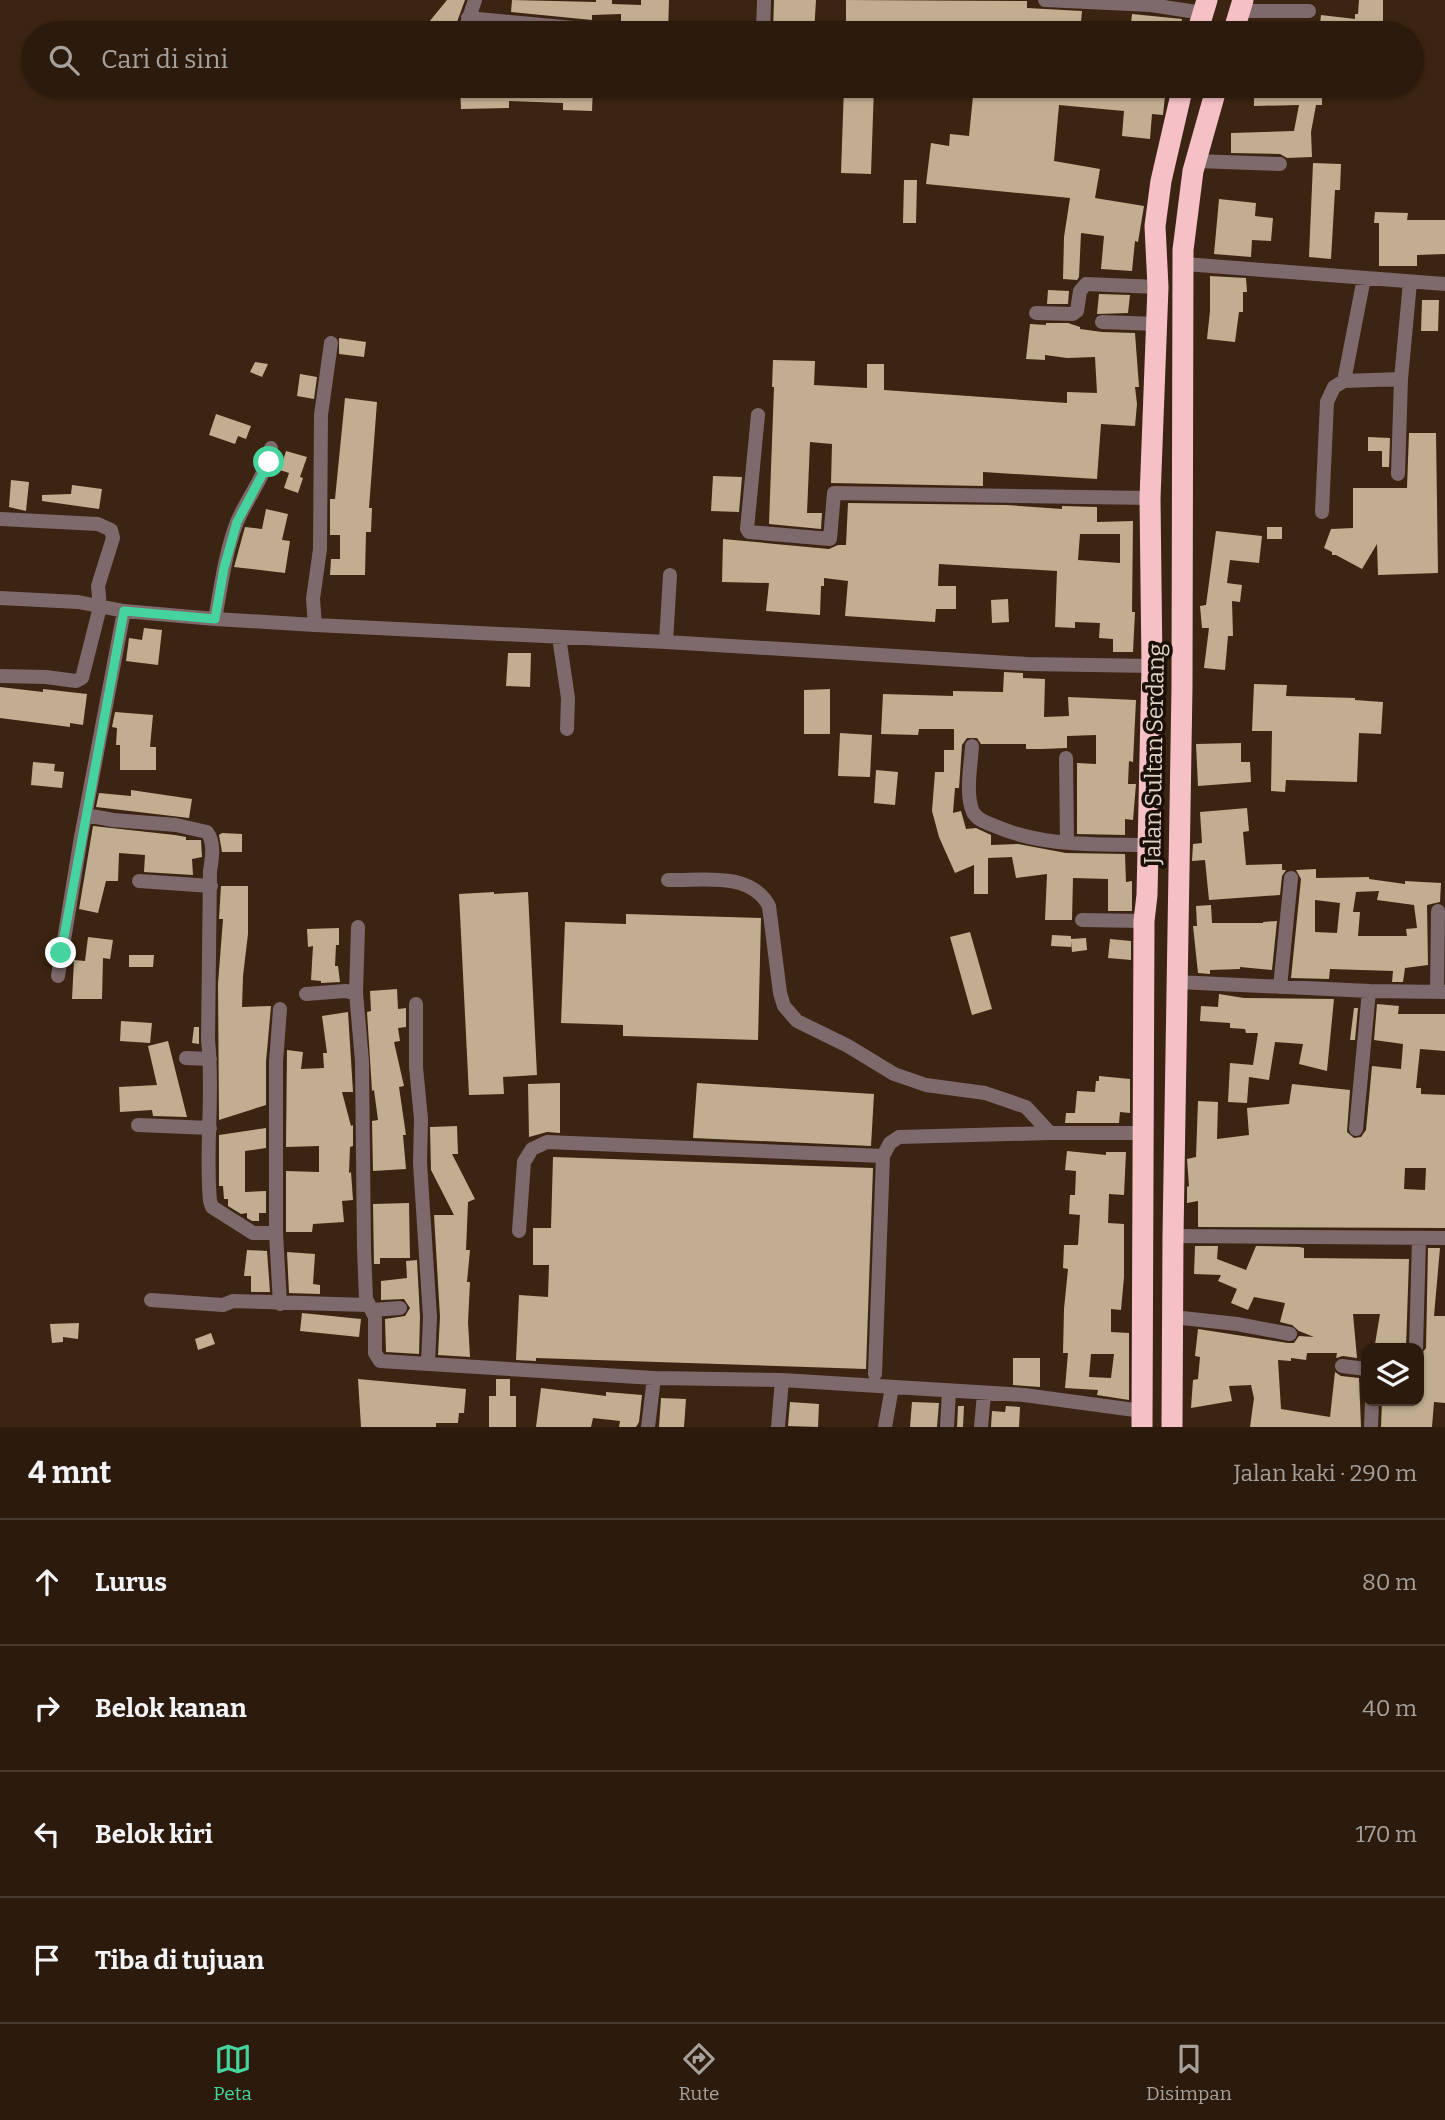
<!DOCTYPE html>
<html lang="id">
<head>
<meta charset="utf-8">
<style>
  body { margin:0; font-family:Bitter,serif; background:#342416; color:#f1f3f6 }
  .controls { position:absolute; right:21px; bottom:21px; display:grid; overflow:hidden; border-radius:14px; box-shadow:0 2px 5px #0004 }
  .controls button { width:63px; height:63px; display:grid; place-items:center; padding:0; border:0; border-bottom:2px solid #48392e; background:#2c1b0d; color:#f1f3f6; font:35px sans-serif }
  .stop { position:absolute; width:21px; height:21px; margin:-16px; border:5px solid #46d49e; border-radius:50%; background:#fff }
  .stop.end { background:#46d49e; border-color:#fff; box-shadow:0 2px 7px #0008 }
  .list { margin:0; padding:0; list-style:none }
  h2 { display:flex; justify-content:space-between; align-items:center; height:91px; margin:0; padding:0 28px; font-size:30px }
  h2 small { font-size:23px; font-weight:400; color:#a6a19d }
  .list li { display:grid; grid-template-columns:46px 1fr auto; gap:21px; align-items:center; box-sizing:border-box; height:126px; padding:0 28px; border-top:2px solid #48392e }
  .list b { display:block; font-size:26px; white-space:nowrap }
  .list em { font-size:23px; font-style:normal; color:#a6a19d }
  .icon { flex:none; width:38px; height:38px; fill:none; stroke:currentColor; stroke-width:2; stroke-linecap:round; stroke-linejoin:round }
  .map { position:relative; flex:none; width:1445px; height:1427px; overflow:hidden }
  .search { position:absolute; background:#2c1b0d; box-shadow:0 2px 5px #0004; left:21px; right:21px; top:21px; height:77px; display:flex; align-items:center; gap:18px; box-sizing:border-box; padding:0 24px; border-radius:38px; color:#a6a19d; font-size:26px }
  .sheet { height:595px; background:#2c1b0d }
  nav { display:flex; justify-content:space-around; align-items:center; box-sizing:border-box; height:98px; border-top:2px solid #48392e; background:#2c1b0d; font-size:19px; color:#a6a19d }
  nav a { display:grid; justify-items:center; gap:4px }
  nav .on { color:#46d49e }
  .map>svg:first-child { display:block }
</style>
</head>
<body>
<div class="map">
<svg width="1445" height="1427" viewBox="0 0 1445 1427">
  <rect width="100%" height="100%" fill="#3b2411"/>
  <path fill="#c1ae90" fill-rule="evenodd" d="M447 0H465L453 33H420Z
    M512 0 596 2V0H612V4L641 5V0H669L668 32 636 30 632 25 621 23V14L592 15V20L511 12Z
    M774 0H816L814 33H773Z
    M846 0 1027 1V8L1082 11 1080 33H997L996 30 880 31V33H846Z
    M1359 0H1383V33H1319L1321 15 1355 19V14H1358Z
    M1132 14 1182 19 1180 31 1151 29 1150 33H1130Z
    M460 86H593L592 111 563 110V103L509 101V108L461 109Z
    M844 86H874L871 174 841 173Z
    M974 86H1070L1115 90 1116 86H1166L1163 115 1152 114 1150 139 1122 136 1124 111 1059 105 1054 161 1100 169 1095 198 1144 206 1138 242 1135 241 1132 271 1101 269 1104 236 1081 233 1079 277 1077 280 1063 279 1064 237 1070 198 926 184 931 143 949 146 950 134 969 136Z
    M1254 86H1322V105H1316L1311 132 1312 157 1287 158 1280 154 1231 153V133L1294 131 1299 105 1254 106Z
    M1313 163 1341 164 1340 190H1335L1331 259 1309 257Z
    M904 180H917L916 223H903Z
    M1219 199 1256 203 1255 216 1273 218 1271 241 1252 240 1251 257 1214 254Z
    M1375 212 1408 213 1407 220H1445V254L1417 255V266H1379V223H1374Z
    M1210 276 1246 278 1247 292H1243V312H1239L1235 342 1207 339 1210 311Z
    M1048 290 1069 291 1068 304H1047Z
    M1099 294 1130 295 1128 313 1097 314Z
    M1422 300H1439L1438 331H1421Z
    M1046 323H1068L1080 327V329L1102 332 1135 333 1139 387H1135L1137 404 1135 426 1101 424 1097 479 983 472V486L831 483 832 444 810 442 807 513H822L821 529 769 524 774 387H772L773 360 815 361 814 385 867 388V364H884V390L1067 403V392L1097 393 1095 357 1067 358 1045 355V360L1026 359 1030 324 1046 325Z
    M339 338 366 342 364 357 339 354Z
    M255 362 268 364 262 377 250 372Z
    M300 374 317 377 314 399 297 396Z
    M345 398 377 402 369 508H372L371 532H366L365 575H330L331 559H340V535H330V499H335Z
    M216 414 251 426 246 439 238 436 235 444 209 435Z
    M1409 433H1436L1438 573 1378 575 1377 544 1362 569 1336 555H1332V552L1324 548 1331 529 1353 528V488H1407Z
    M1368 437 1390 438 1389 467H1382V451H1368Z
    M286 451 307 457 300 477 303 478 298 493 284 488 289 473 280 470Z
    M713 476 742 477 739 512 711 511Z
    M11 480 29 482 26 511 9 507Z
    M72 485 102 489 99 509 42 501V495L71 494Z
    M848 503 1006 505 1062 509V506L1097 507V522L1133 521 1132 612H1135L1133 652H1113V639L1099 638 1100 623 1075 622V628L1055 627 1057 571 939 564 938 586H956V609H936L935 622 845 616 848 581 824 578V586H821L820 615 766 611 769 583 722 582 723 539 829 549 838 545H846ZM1080 534H1120V563L1078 560Z
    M266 509 288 514 282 540 290 541 285 573 234 567 245 527 262 529Z
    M1267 527H1282V539H1267Z
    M1216 531 1262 536 1259 563 1230 560 1227 583 1242 585 1240 602 1232 601 1233 636H1228L1225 670 1204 668 1209 628H1202L1200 606 1206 605Z
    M1008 599 1009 622 992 623 991 600Z
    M144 628 162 630 158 665 126 661 129 638 142 640Z
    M508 653H531L530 687 506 686Z
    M1004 672 1023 673V678L1045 679 1044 717 1069 716 1068 697 1136 700 1133 762 1129 761 1128 784H1136L1133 820 1125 819V835L1077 834V763L1096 764V735L1067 736V748L1042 749H1026V744H981L977 738H967L962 745 959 788H955L953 813 961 811 966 829 976 828 991 835V845L1018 844 1066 853 1125 854 1126 882 1132 881V911H1108V879L1073 878 1072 920H1045L1047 874 1016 878 1012 857 988 858V894H974V865L955 873 939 837 932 811 935 772H944V750H954V729H919L918 735 881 734 883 694 953 696V691L1003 692Z
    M1254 684 1287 685 1286 696 1355 698V700L1383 702 1381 734 1359 733 1357 782 1286 780 1285 792 1271 791 1272 731H1252Z
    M0 687 43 692V689L87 694 83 725 70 723V727L0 718Z
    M830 689V734H804V690Z
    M115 712 153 715 150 747H156V770H120V745H116L117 728 112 727Z
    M840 733 872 735 870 777 838 776Z
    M1241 743V762H1250L1251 782 1198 786 1196 744Z
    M33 762 55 764 54 771 64 772 62 788 31 785Z
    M876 770 898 772 895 805 874 803Z
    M131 790 192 799 189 818 96 807 99 793 131 796Z
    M1247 808 1249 831 1243 832 1246 865 1282 864V870H1286L1282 876 1280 895 1209 900 1205 860 1192 861 1193 844 1202 843 1200 812Z
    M93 826 175 835 186 837V840H201L202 857 192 859 193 875 144 872 145 855 119 853 118 881H106L98 913 79 909Z
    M222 833 242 834V852H222L219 835Z
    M1316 869V878L1369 877V879L1405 884V881L1441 883 1440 902 1427 905 1428 965 1405 968 1403 982H1392L1393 971 1330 969 1329 979 1291 978 1301 879 1296 870ZM1379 891 1377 900 1414 905 1417 928 1406 929 1407 936H1358L1360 912H1353L1356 892ZM1315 900 1340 903 1337 933 1315 932Z
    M221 886H248V934L243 976 242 1007 271 1006 266 1062V1105L219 1120 218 984 223 919H219Z
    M494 892V894L528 892 537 1075 503 1077 504 1094 469 1095 459 894Z
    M1211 905 1212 923H1263V922L1277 921 1272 970 1240 967V969L1210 970V974L1198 973 1193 926H1197L1196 906Z
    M626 914 761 918 758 1040 623 1036V1025L561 1023 565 922 626 924Z
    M339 928V945H336L335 966H338L340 982 321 983V981L311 980 313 946 308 947 307 929Z
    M970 932 992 1009 972 1015 950 937Z
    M1052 935 1071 936V939L1086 938 1087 950 1072 952 1071 941V947L1051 946Z
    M88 937 113 940 110 959 103 958 102 999H72L74 960 85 961Z
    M1110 939 1131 941V960L1108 958Z
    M129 955H154L153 967H129Z
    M397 989 398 1009 406 1008V1027L398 1028 400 1041 394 1042 404 1086 399 1087 406 1135H403L406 1169 373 1171 372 1121 378 1120 374 1090 372 1091 367 1012 371 1011 370 991Z
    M1219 994 1244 998 1334 999 1327 1071 1299 1064 1303 1044 1275 1042 1269 1080 1249 1077 1247 1103 1228 1102 1230 1063 1253 1065 1258 1033H1246L1245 1029 1230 1028V1023L1200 1021 1201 1006 1218 1007Z
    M1377 1004 1399 1006 1398 1014H1445V1051L1420 1049 1416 1088H1421V1094L1445 1095V1228L1198 1227V1201L1187 1203V1187L1189 1186 1187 1159 1196 1157 1198 1101 1218 1102 1217 1139 1249 1135 1247 1108 1289 1104 1292 1084 1350 1090 1347 1132 1354 1138 1361 1137 1366 1130 1372 1066 1401 1069 1403 1044 1374 1040ZM1405 1168H1426L1425 1190 1404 1189Z
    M1354 1008H1358L1355 1040H1350Z
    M348 1012 353 1092H342L351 1126 353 1125V1146L350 1147 349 1173 351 1172 353 1200 342 1201 344 1222 313 1224 312 1232H286V1171L319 1172V1146L286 1147 287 1050 303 1052 301 1069 324 1068 323 1053H327L322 1016Z
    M121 1021 152 1023 150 1043 120 1041Z
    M194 1027H199V1044L192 1043Z
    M168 1041 187 1117 153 1116 152 1110 120 1112 119 1087 157 1085 148 1046Z
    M1099 1076 1130 1079V1113L1120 1112 1119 1123H1065L1066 1113H1075L1077 1091 1095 1092 1096 1081H1099Z
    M560 1083V1133L547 1132 529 1137 528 1084Z
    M697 1083 874 1094 871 1146 693 1138Z
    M457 1126 458 1154H452L475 1199 468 1202 466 1250H470L467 1282H470L468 1322 470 1357 438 1355 440 1317 434 1215H454L431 1170 430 1127Z
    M266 1128V1148L245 1151V1192L266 1191V1213H259V1221H252L247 1218V1213L241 1214 228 1206V1199H224L223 1186H219V1135Z
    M1067 1151 1106 1155V1152H1126L1124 1195 1109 1194 1108 1223 1124 1224V1277L1121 1310 1111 1309V1332L1129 1333V1400L1097 1395 1098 1390 1065 1388 1068 1353H1063L1064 1309 1068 1269 1063 1268 1064 1245H1078L1080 1215 1069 1214 1070 1195H1075L1076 1171 1065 1170ZM1091 1354H1114L1111 1378 1089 1377Z
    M553 1157 873 1168 866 1369 536 1358V1361L516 1360 519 1295 548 1297 549 1265H533V1228H551Z
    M409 1203 410 1258H380V1264H374L373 1204Z
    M1195 1246H1218L1217 1259 1246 1270 1256 1246 1299 1247 1304 1248V1258L1409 1259 1406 1348 1375 1344 1380 1314H1353L1357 1358 1343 1356 1336 1358 1337 1353H1307L1306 1360 1291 1358V1361L1278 1360 1281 1409 1330 1417 1335 1372 1341 1376 1359 1378 1361 1427H1250L1254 1398 1251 1385 1229 1386 1232 1401 1191 1408 1193 1380 1198 1379 1200 1357 1195 1356 1198 1329 1288 1343H1294L1299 1336 1314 1337 1299 1331 1292 1325 1280 1322 1285 1303 1254 1297 1248 1310 1231 1303 1237 1289 1218 1281 1221 1275 1194 1274Z
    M1428 1248H1440L1434 1316H1445V1403L1434 1402 1432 1427H1381L1382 1401H1419V1357L1426 1348Z
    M247 1250 267 1251 270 1292H251V1276H244Z
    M287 1252 315 1254 313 1284 320 1285V1294L289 1293Z
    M417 1260 420 1317 419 1354 386 1352 385 1319 405 1316 410 1308 404 1299 381 1300V1281L407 1278 406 1261Z
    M302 1313 361 1319 359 1337 300 1331Z
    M79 1323 78 1339 63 1337V1342L52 1343 50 1324Z
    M211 1333 215 1344 198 1350 195 1339Z
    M1013 1358H1040V1387L1013 1385Z
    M358 1379 466 1389 464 1413H459L458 1423H436V1427H361Z
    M496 1379H510V1396H516V1427H489V1396H496Z
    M541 1388 606 1396V1392L642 1395 639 1422 636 1427H619L620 1421 593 1418 591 1427H536Z
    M661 1398 686 1399 684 1427H659Z
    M790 1402 819 1404 818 1427 788 1426Z
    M912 1402 939 1403 937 1427H910Z
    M958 1406H964L963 1427H957Z
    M1006 1406 1020 1407 1019 1427H991L992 1411 1005 1412Z"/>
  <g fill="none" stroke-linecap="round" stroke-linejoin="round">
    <path stroke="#7e696c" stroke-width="14" d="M1045 0 1151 5 1203 13
      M1240 11H1309
      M468 18 627 33
      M464 33 475 0
      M763 33 764 0
      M1196 161 1280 164
      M1185 264 1445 284
      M1036 313 1073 314 1077 311 1080 291 1086 284 1158 287
      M1102 322 1157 324
      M1344 381 1364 278
      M758 415 747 529 749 532 830 539 834 493 1150 498
      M1398 474 1401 379 1410 282
      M1322 512 1327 402 1334 387 1344 381 1401 379
      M0 519 98 524 111 530 113 538 98 586 100 607 82 678 76 681 46 677 0 676
      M0 598 78 602 124 611 215 619 315 625 666 642 1028 664 1152 666
      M215 619C221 587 225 553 237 522 248 496 266 476 271 448
      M315 625 313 599 320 549 321 415 331 343
      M559 637 568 698 567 729
      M666 642 670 575
      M972 746C971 765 965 794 973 812 977 820 987 823 995 826 1043 847 1095 844 1146 845
      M1066 758 1067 843
      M86 815 113 820 176 825 207 832C215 843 212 858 210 871L208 1040C214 1093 205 1147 210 1201L212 1207 253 1233H276
      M668 880C703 881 750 871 769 906L780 993 784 1006 797 1021 848 1046 894 1074 926 1085 985 1093 1026 1107 1050 1133
      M139 881 211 886
      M1082 920 1144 921
      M358 927 356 993 362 1061 364 1249 366 1299 375 1317V1353L380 1361 654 1378 782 1380 1024 1395 1142 1411
      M58 976 81 837 124 611
      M1177 982 1369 991 1445 992
      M1280 987 1291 878
      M1437 992 1438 911
      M306 994 345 991 356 993
      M416 1004V1067L421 1119 420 1163 430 1317 428 1364
      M280 1009 276 1062V1233L280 1304
      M186 1058 210 1059
      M138 1125 210 1128
      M1356 1129 1369 991
      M519 1231 524 1162 532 1149 547 1142 883 1156
      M1173 1236 1445 1238
      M151 1300 223 1305 233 1301 368 1305
      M372 1310 400 1308
      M1173 1317 1237 1324 1290 1334
      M1416 1348 1419 1239
      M1342 1366 1366 1369
      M875 1374 883 1156 890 1143 899 1137 1050 1133H1144
      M648 1427 654 1378
      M778 1427 782 1380
      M885 1427 892 1387
      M947 1427 949 1391
      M981 1427 984 1394
      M1371 1427 1372 1401"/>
    <path stroke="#f5c1c7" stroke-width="21" d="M1197 33 1207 0
      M1233 33 1243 0
      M1142 1427 1144 921 1147 895 1152 666 1150 498 1158 287 1155 226 1161 181 1183 86
      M1172 1427 1173 1236 1182 687 1183 250 1193 171 1217 86"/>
  </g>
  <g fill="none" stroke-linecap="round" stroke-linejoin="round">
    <path stroke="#46d49e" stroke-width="9" d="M61 953 124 611 215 619 224 568 237 522 269 462"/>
  </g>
  <g text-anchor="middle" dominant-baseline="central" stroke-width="7" stroke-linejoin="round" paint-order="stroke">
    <g font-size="23" fill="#e2d3c7" stroke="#1a1008">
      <text transform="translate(1154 754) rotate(-89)">Jalan Sultan Serdang</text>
    </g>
  </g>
</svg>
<div class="controls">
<button><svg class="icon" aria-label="layers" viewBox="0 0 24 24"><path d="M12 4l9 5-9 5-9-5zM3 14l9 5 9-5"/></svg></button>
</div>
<div class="stop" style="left:269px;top:462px"></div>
<div class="stop end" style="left:61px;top:953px"></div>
<div class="search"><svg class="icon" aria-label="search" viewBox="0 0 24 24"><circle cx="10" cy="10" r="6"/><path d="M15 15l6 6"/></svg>Cari di sini</div>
</div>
<section class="sheet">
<h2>4 mnt<small>Jalan kaki · 290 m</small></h2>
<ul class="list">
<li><svg class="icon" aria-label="ahead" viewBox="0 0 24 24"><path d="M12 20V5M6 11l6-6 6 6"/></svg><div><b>Lurus</b></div><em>80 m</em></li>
<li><svg class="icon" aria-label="right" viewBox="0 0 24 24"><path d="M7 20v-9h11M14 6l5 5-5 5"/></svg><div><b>Belok kanan</b></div><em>40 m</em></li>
<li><svg class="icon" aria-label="left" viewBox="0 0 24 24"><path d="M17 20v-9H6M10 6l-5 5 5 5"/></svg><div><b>Belok kiri</b></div><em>170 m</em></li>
<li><svg class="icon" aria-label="arrive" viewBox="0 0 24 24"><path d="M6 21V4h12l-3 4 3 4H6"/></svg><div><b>Tiba di tujuan</b></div></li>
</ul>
</section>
<nav>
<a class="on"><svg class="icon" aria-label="map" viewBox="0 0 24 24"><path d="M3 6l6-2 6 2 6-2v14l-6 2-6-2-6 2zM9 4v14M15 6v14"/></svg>Peta</a>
<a><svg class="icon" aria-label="directions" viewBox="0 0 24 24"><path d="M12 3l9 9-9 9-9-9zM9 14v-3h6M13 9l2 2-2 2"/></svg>Rute</a>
<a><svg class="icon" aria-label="saved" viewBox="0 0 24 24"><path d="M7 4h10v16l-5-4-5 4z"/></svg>Disimpan</a>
</nav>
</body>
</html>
